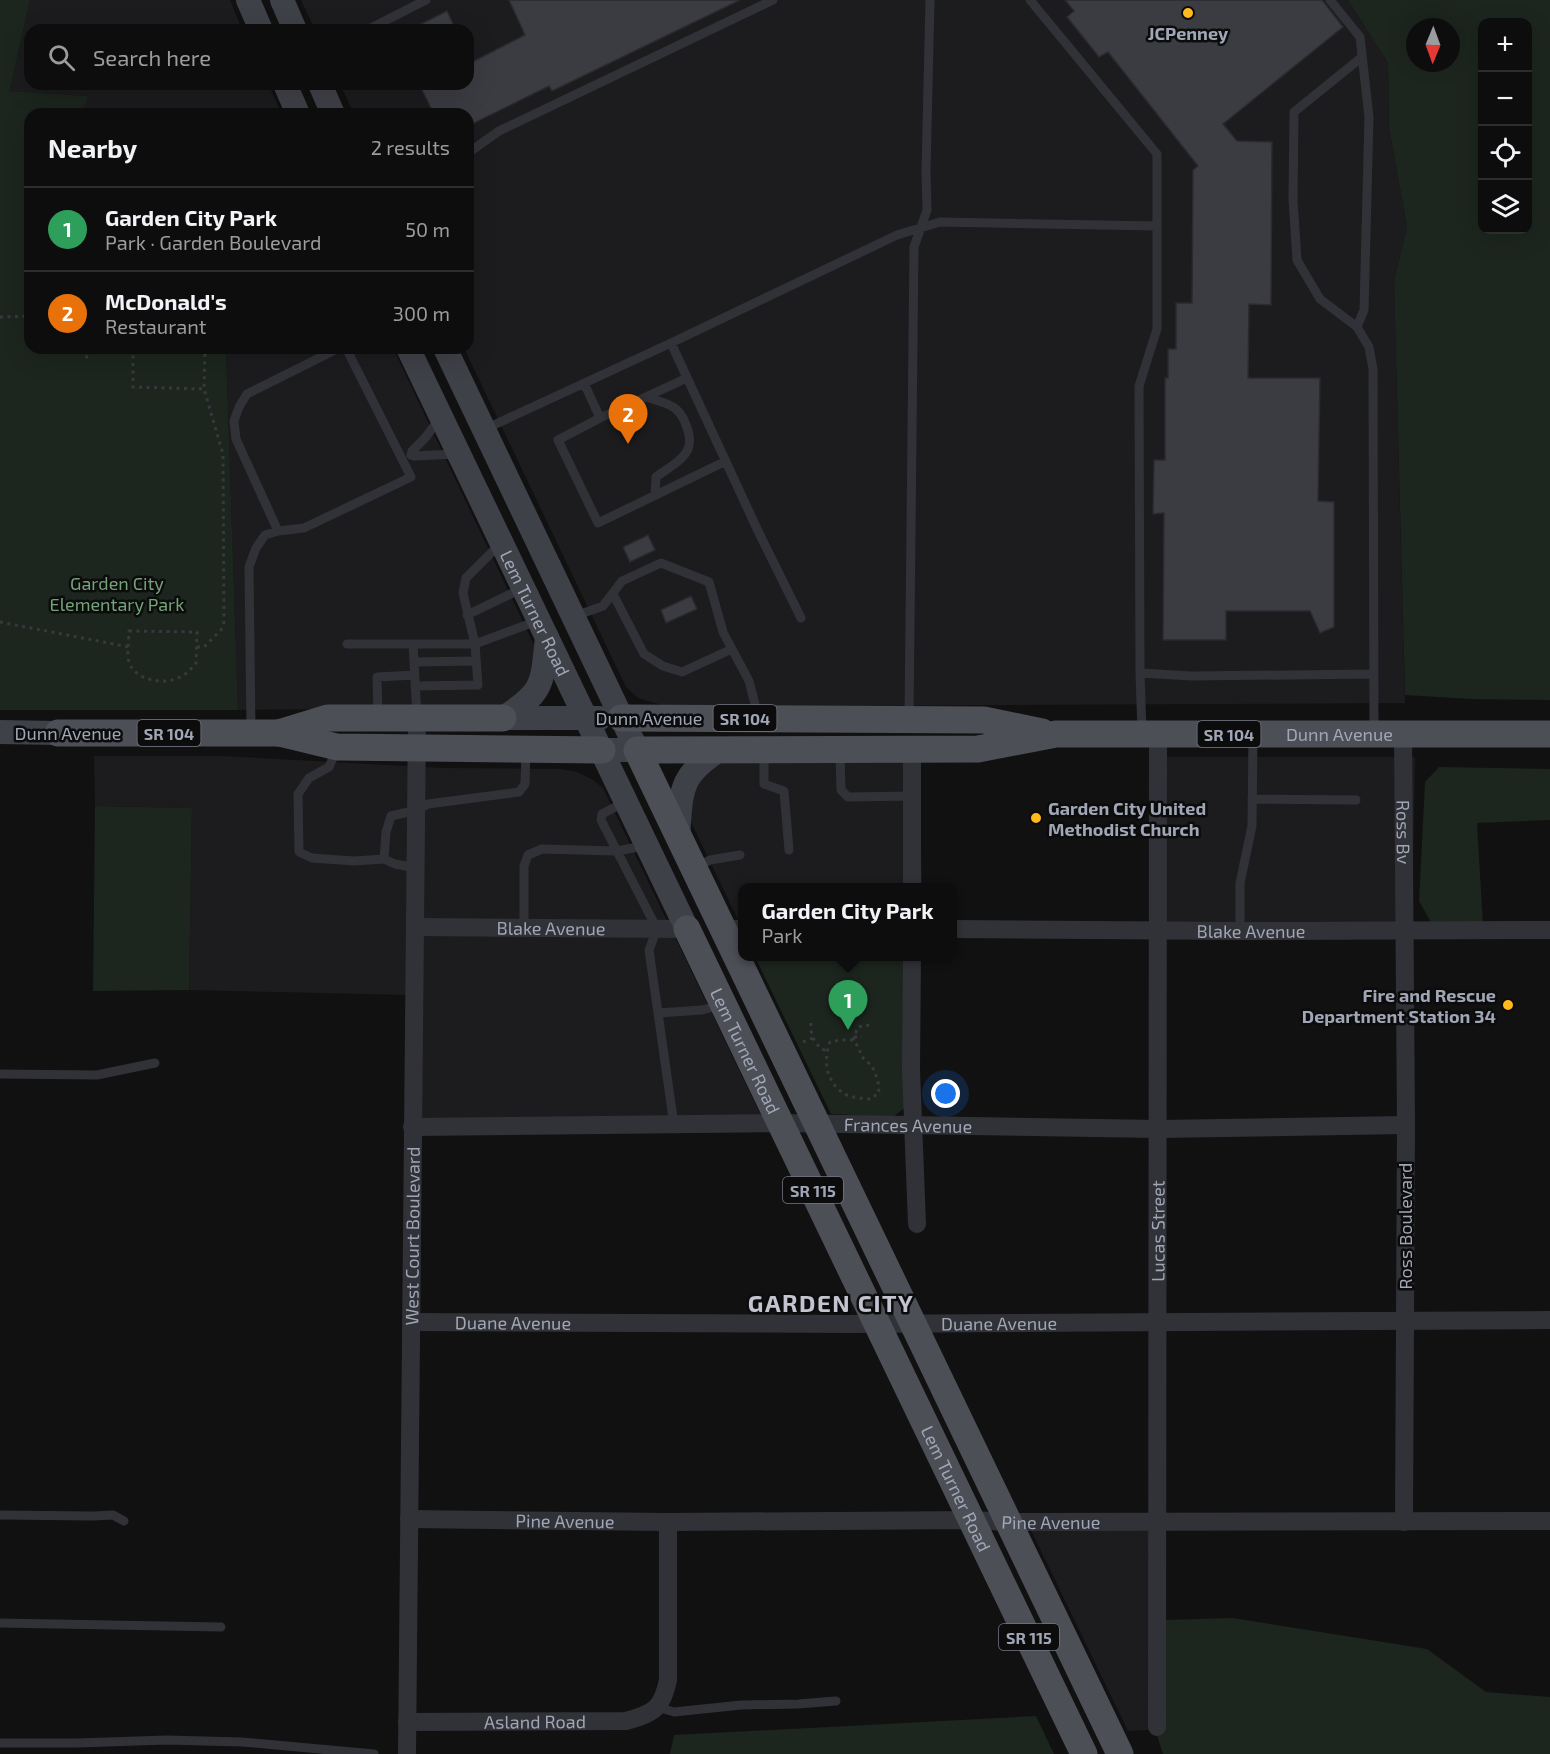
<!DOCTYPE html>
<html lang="en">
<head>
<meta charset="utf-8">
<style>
  body { margin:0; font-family:"Exo 2",sans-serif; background:#161617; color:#f1f3f6 }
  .controls { position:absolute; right:18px; top:18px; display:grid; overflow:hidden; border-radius:12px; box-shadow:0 6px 24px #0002 }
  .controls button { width:54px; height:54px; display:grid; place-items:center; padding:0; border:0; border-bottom:2px solid #2d2d2e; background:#0d0d0e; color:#f1f3f6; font:30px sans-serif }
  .compass { position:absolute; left:1406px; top:18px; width:54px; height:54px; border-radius:50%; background:#0d0d0e; box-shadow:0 6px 24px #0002; rotate:181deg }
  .you { position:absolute; left:946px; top:1094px; width:21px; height:21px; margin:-15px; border:4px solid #fff; border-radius:50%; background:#1a73e8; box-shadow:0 0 0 9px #1a73e833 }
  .badge { display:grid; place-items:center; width:39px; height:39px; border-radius:50%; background:#0b8043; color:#fff; font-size:20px; font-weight:700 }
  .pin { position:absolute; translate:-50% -50px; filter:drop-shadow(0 2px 3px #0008) }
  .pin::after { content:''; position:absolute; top:32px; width:21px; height:18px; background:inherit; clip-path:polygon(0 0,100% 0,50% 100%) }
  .popup { position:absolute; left:738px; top:883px; width:219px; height:78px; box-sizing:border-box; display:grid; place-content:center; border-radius:12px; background:#0d0d0e; filter:drop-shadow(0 2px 4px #0005); font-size:20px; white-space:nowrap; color:#9a9c9e }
  .popup b { font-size:22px; color:#f1f3f6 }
  .popup::after { content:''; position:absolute; left:50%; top:100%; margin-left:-12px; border:12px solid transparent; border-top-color:#0d0d0e }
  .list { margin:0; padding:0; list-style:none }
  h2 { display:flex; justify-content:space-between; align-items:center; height:78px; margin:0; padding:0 24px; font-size:26px }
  h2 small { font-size:20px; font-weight:400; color:#9a9c9e }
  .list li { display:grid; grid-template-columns:39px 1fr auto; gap:18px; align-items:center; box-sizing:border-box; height:84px; padding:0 24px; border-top:2px solid #2d2d2e }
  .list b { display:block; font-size:22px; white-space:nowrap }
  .list p { margin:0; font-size:20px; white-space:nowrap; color:#9a9c9e }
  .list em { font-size:20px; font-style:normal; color:#9a9c9e }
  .icon { flex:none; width:33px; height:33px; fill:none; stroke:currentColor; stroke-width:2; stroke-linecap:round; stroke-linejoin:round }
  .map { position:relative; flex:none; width:1550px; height:1754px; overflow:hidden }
  .search { position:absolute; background:#0d0d0e; box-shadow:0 6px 24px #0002; left:24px; top:24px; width:450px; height:66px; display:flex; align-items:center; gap:15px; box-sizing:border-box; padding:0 21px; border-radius:18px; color:#9a9c9e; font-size:22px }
  .panel { position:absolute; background:#0d0d0e; box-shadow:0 6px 24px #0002; left:24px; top:108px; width:450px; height:246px; border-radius:18px }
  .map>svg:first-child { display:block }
</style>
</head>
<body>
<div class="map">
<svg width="1550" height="1754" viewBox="0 0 1550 1754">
  <rect width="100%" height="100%" fill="#111112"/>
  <path fill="#1c1c1f" d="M30 0H230L242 30H30V84H268L282 114H82L87 96 10 91Z
    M301 0H1348L1388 63 1389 128 1407 227 1394 281 1405 703 669 707 638 698 626 687 464 348H468V114H354L340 84H468V30H315Z
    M226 348H393L534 645 536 669 517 699 497 707 238 710Z
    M94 756H222L443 768 560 769 577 772 593 780 603 788 769 1132 407 1134 409 995 189 990 192 808 95 806Z
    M1150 757H1415L1412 925 1152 923Z
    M919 758 922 887 743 888V930L689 818 698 775 727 760Z
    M1162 1527 1165 1729 1128 1731 1030 1528Z"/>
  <path fill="#1c251e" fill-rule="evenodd" d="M0 0H30L10 91 88 96 82 114H30V348H226L238 710H0Z
    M1348 0H1550V700L1471 699 1405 695 1394 281 1407 227 1389 128 1388 63ZM1482 22H1528V230H1482ZM1415 27H1451V63H1415Z
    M1439 767 1550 769V820L1477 823 1483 925 1432 924 1419 901 1425 782Z
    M95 806 192 808 189 990 93 991Z
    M755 957H903L907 1106 893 1117 831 1114Z
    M1233 1618 1427 1649 1486 1692 1550 1697V1754H1163L1155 1729 1163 1620Z
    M1036 1716 1054 1754H670L674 1735Z"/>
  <path fill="#3b3c42" stroke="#2a2a2f" stroke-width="1.5" d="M509 0H740L552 91 549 86 468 126V114H434L419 84H468V64L525 35Z
    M1065 0H1322L1343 27 1223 124 1237 141 1272 142 1271 305 1249 304 1248 378H1320L1318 501 1334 502V627L1320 633 1310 611H1226V640H1163L1164 513 1153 514 1154 460H1165V378H1168V349H1176V303H1192L1193 170 1198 166 1108 52 1099 57 1067 17 1074 11Z
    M447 11 456 30H409Z
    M648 535 655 550 630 562 623 547Z
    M691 596 697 609 666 623 661 610Z"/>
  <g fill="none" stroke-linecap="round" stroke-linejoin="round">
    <path stroke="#37393f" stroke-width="3" stroke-dasharray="3 4.5" stroke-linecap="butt" d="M0 317 30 316
      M86 348 87 362
      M133 348V387L204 389
      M0 622 129 647
      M129 631 197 632 196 663C191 669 186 675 178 678 163 685 138 680 130 665 126 656 129 641 129 631Z
      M197 647H204L221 630 224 622 223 454 204 389 205 348
      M811 1023C810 1035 815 1046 826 1051
      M854 1037H862
      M853 1040H840L830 1042C823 1060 826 1081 843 1093 850 1098 862 1098 870 1099L879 1093 878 1080 872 1066 861 1056 859 1048 853 1040 858 1027 870 1025
      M803 1042 813 1038"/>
    <path stroke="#313238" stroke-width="9" d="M1030 0 1157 154V329L1139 386 1140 673 1142 732
      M1330 0 1360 37 1369 117 1364 310 1357 327 1369 347 1373 369 1374 732
      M367 30 426 0
      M468 153 499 131 773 0
      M1357 327 1320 299 1297 260 1293 200 1294 112 1362 57
      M671 343 758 531 801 618
      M584 383 600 418 558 440 598 523 726 461
      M646 397C655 400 665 402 673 407 684 413 693 438 688 449 683 461 666 469 656 477L655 495
      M440 418 425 438 412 451 411 455 414 456 457 454
      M600 418 687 378
      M485 429 671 343 897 235 940 222 1157 226
      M278 531 236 439 234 421 239 407 247 394 339 348
      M613 594 644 654 663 666 682 672 732 649
      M467 615 521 589
      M575 616 603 606 622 581 661 563 709 582 723 632 749 681 758 716
      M347 644H413
      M414 662 476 661
      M1140 673 1192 676 1373 674
      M415 686 478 685 475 644 463 593 466 578 500 544
      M378 715 377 677 415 675
      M417 716 413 644H475L537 621
      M909 717 914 247 927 210 926 171 930 0
      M251 731 249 567 256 548 265 535 278 531 304 528 411 477 346 348
      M336 751 329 767 309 778 298 794 299 852 312 858 354 861 384 859
      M840 752 841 790 848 797 912 796
      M764 753V784L784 791 789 850
      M1252 799 1356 800
      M625 802 602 814 601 820 657 929 649 950 674 1125
      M697 867 710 860 740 855
      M416 868 395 864 384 859 386 832 391 816 417 810 428 804 519 792 525 784 526 750
      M524 928V866L528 855 542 849 616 851 645 846
      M1240 931V883L1252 826 1253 737
      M658 1013 702 1010 721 1005
      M0 1074 97 1075 155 1063
      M0 1515 93 1516 113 1515 124 1521
      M0 1623 221 1627
      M657 1707 674 1712 741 1705 798 1704 836 1701
      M0 1743H77L167 1740 242 1742 374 1754"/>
    <g stroke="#313238" stroke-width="18">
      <path id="s1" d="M1403 734 1406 1125 1404 1522"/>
      <path d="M912 749V888"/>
      <path id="s2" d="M415 927 687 929"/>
      <path d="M723 929H743"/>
      <path id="s3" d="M953 929 1240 931 1550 930"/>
      <path d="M912 956 911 1070 917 1224"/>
      <path id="s4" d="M412 1127 780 1123 1159 1129 1406 1125"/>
      <path id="s5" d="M411 1322 850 1324 1550 1320"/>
      <path id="s6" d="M409 1519 668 1522 973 1520 1008 1522 1550 1521"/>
      <path id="s7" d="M407 1722 626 1721C654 1713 662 1709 668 1680V1522"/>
      <path id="s8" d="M1157 1727 1158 734"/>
      <path id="s9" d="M407 1754 417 718"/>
    </g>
    <g stroke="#3f4148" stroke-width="24">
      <path d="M248 0 261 30"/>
      <path d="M282 0 295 30"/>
      <path d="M285 84 298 114"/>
      <path d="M320 84 333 114"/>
      <path id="s10" d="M408 348 687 929"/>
      <path d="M445 348 637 750H602"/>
      <path d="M503 718H600"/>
      <path d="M503 718C545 691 542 684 547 637"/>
      <path d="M0 732 58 733"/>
      <path d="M678 835C682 790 678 777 719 750"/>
    </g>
    <g stroke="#4d4f57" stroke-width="27">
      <path d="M621 718 984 720 1042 732"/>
      <path d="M58 733H279L337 747 602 750"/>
      <path d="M279 733 328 718H503"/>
      <path id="s11" d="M687 929 1084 1754"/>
      <path id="s12" d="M1120 1754 637 750 978 749 1056 734H1550"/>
    </g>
  </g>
  <g fill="#ffb91c" stroke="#0c0c0d" stroke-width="2">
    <circle cx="1188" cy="13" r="6"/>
    <circle cx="1036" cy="818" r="6"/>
    <circle cx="1508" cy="1005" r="6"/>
  </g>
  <g text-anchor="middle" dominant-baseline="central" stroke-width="5" stroke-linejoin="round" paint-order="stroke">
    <g fill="#0c0c0d" stroke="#747883" stroke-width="1.5">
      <rect x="713.5" y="705" width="63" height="26" rx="4.5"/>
      <rect x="137.5" y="720" width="63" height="26" rx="4.5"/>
      <rect x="1197.5" y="721" width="63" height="26" rx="4.5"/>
      <rect x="783" y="1177" width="60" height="26" rx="4.5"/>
      <rect x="999" y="1624" width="60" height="26" rx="4.5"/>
    </g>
    <g font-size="16" font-weight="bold" fill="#a0a6b5">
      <text x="745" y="718">SR 104</text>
      <text x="169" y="733">SR 104</text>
      <text x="1229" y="734">SR 104</text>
      <text x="813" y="1190">SR 115</text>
      <text x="1029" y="1637">SR 115</text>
    </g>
    <g font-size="18" font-weight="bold" fill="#a0a6b5" stroke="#0c0c0d">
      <text x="1188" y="33">JCPenney</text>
      <text x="1048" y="808" text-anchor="start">Garden City United<tspan x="1048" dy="21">Methodist Church</tspan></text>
      <text x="1496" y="995" text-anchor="end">Fire and Rescue<tspan x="1496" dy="21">Department Station 34</tspan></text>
    </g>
    <g font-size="18" fill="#75a279" stroke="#0c0c0d">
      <text x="117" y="583">Garden City<tspan x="117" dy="21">Elementary Park</tspan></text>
    </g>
    <g font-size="18" fill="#a0a6b5" stroke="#0c0c0d">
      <text stroke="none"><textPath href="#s10" startOffset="294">Lem Turner Road</textPath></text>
      <text x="649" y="718">Dunn Avenue</text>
      <text x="68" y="733">Dunn Avenue</text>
      <text stroke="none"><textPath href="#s12" startOffset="1818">Dunn Avenue</textPath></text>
      <text stroke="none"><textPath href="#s1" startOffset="98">Ross Bv</textPath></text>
      <text stroke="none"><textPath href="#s2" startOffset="136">Blake Avenue</textPath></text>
      <text stroke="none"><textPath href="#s3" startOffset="298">Blake Avenue</textPath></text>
      <text stroke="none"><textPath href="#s11" startOffset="135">Lem Turner Road</textPath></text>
      <text stroke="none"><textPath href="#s4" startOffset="496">Frances Avenue</textPath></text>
      <text transform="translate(1405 1226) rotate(-90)">Ross Boulevard</text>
      <text stroke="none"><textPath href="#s8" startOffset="496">Lucas Street</textPath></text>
      <text stroke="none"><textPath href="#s9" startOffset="518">West Court Boulevard</textPath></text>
      <text stroke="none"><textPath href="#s5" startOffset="102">Duane Avenue</textPath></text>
      <text stroke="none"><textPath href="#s5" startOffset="588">Duane Avenue</textPath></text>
      <text stroke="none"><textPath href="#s11" startOffset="621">Lem Turner Road</textPath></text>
      <text stroke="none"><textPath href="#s6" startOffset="156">Pine Avenue</textPath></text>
      <text stroke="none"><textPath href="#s6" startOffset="642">Pine Avenue</textPath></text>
      <text stroke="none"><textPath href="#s7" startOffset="128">Asland Road</textPath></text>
    </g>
    <g font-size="24" font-weight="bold" letter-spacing="1.5" fill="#c2c5d0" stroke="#0c0c0d">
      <text x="831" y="1302">GARDEN CITY</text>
    </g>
  </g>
</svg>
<div class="controls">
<button>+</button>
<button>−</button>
<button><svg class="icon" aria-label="locate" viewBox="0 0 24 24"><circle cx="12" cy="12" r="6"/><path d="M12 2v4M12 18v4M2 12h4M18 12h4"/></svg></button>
<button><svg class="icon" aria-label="layers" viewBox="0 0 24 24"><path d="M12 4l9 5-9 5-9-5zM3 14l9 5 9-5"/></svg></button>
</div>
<svg class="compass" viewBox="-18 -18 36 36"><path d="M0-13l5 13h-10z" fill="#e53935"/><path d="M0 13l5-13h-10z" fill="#9a9c9e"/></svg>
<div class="you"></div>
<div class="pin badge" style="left:848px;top:1030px;background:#2e9e5b">1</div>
<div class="popup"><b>Garden City Park</b>Park</div>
<div class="pin badge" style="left:628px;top:444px;background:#e8710a">2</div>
<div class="search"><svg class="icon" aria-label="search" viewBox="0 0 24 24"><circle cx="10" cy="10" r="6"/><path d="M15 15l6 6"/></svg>Search here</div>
<section class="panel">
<h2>Nearby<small>2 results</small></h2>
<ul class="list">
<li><span class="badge" style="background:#2e9e5b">1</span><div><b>Garden City Park</b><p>Park · Garden Boulevard</p></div><em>50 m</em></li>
<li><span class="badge" style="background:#e8710a">2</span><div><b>McDonald's</b><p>Restaurant</p></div><em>300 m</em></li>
</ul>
</section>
</div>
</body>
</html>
